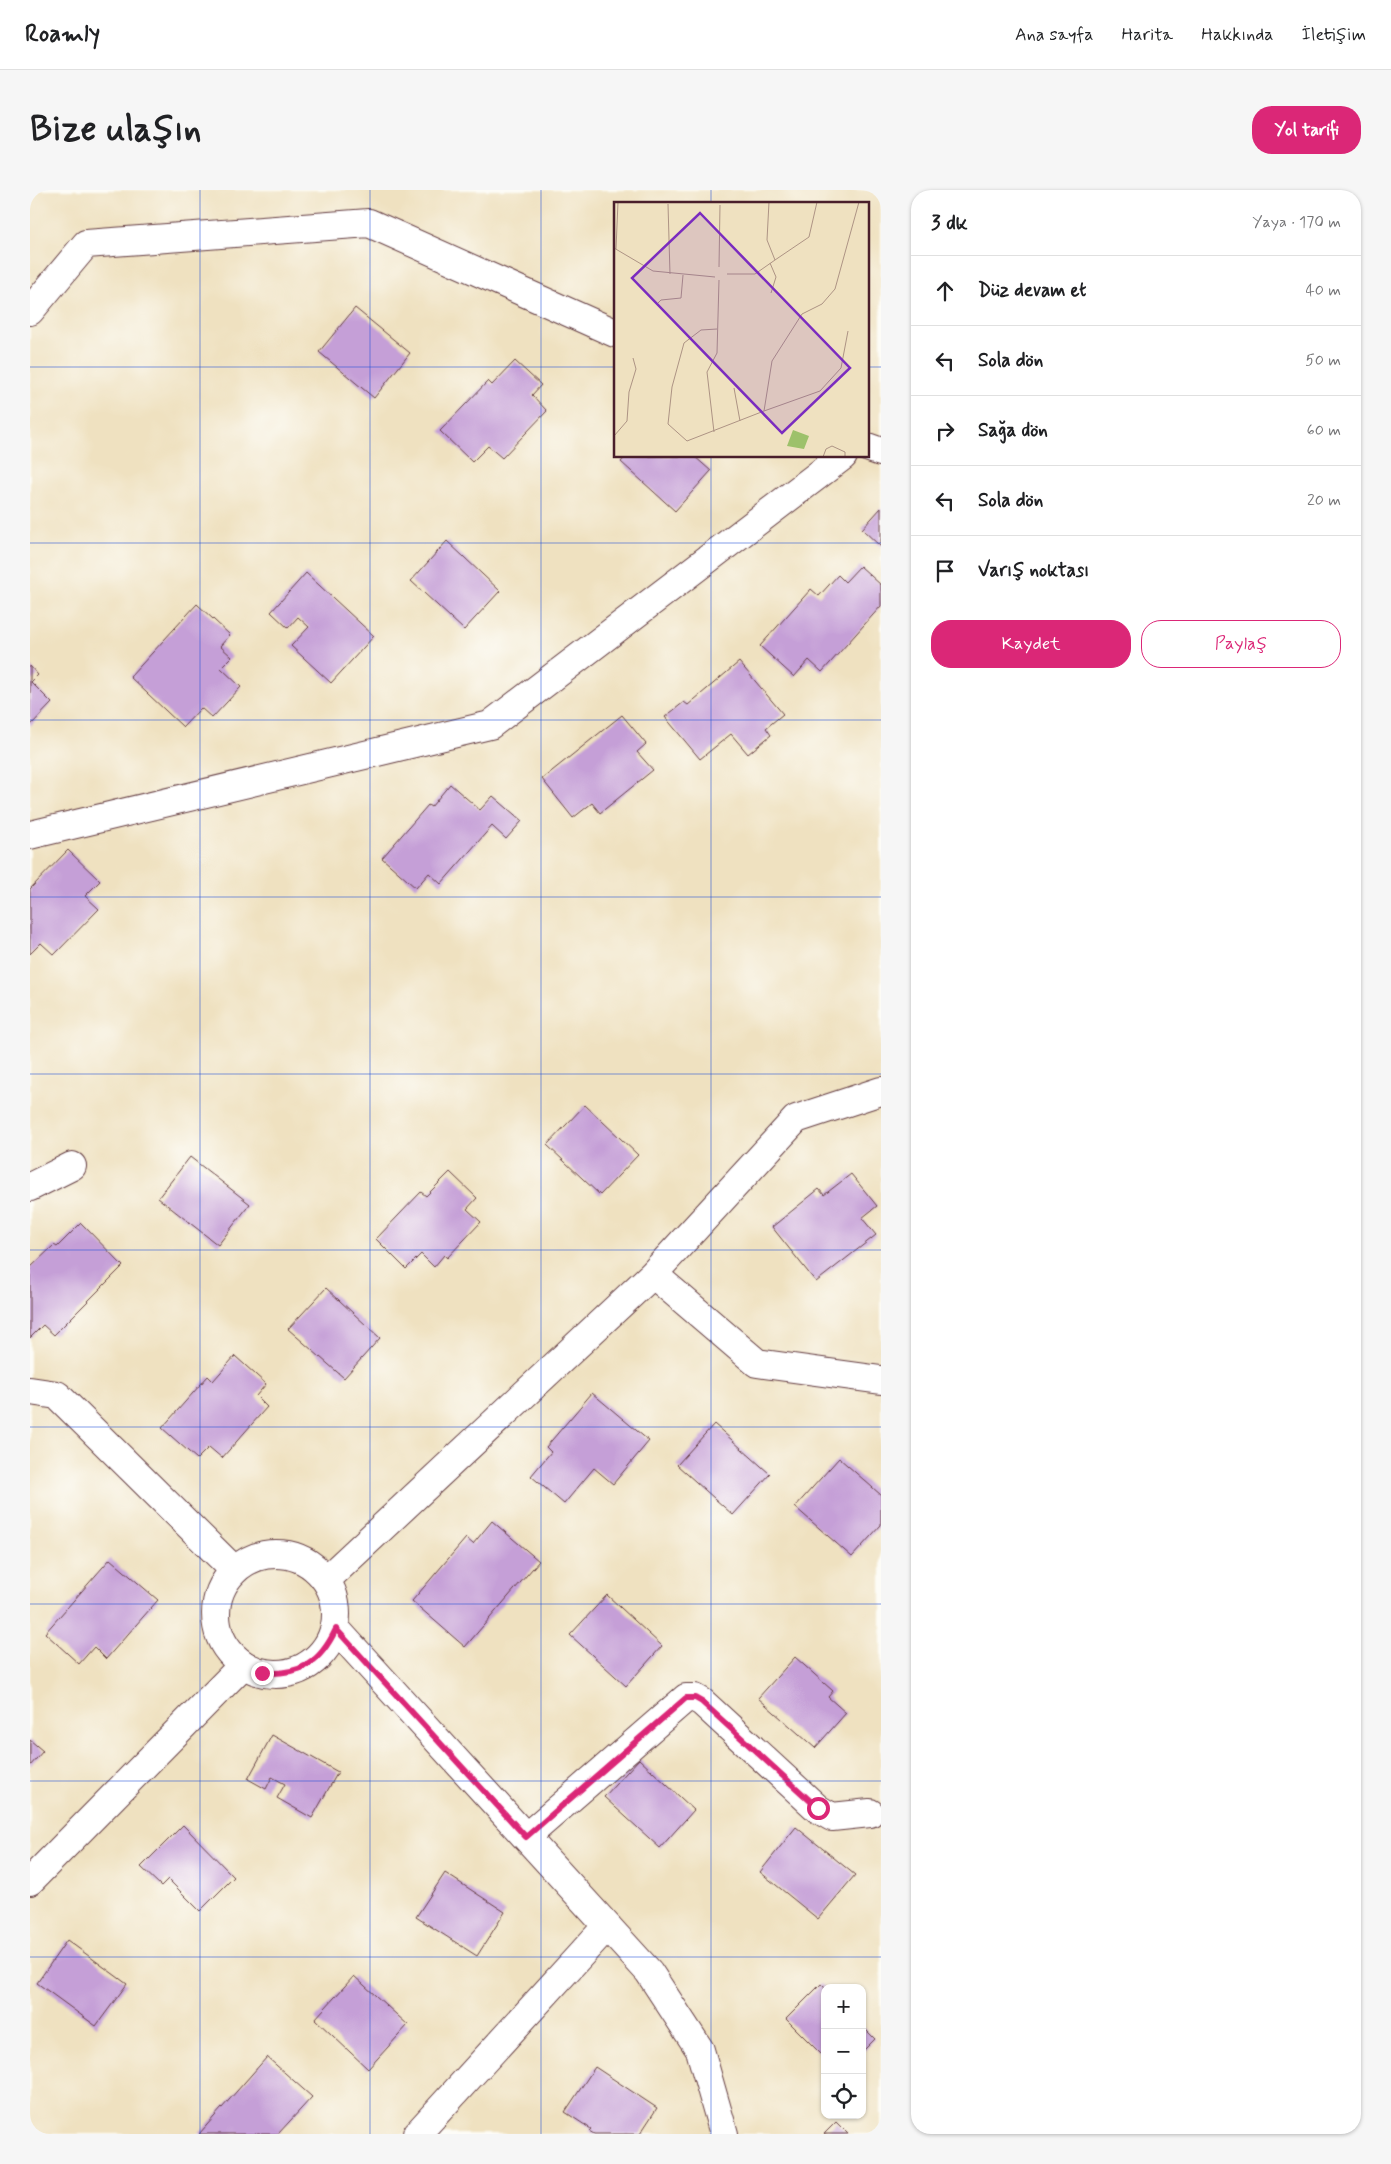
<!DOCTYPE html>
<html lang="tr">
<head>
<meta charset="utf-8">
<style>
  body { margin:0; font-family:Mynerve,sans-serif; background:#f6f6f6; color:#202124 }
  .controls { position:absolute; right:15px; bottom:15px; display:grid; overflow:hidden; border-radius:10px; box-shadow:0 1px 4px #0004 }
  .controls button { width:45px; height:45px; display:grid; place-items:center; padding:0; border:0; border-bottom:1px solid #e0e0e0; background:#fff; color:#202124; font:25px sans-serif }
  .stop { position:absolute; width:15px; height:15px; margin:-11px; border:4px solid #db2777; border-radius:50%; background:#fff }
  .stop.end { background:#db2777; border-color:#fff; box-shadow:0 1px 5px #0008 }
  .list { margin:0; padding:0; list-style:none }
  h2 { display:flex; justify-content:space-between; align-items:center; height:65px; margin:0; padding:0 20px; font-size:21px }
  h2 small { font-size:16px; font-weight:400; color:#757577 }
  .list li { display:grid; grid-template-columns:32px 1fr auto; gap:15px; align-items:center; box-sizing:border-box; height:70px; padding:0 20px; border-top:1px solid #e0e0e0 }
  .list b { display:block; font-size:19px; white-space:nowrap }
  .list em { font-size:16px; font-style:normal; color:#757577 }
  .actions { display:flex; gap:10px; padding:15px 20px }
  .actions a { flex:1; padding:11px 0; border:1px solid #db2777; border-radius:20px; text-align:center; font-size:18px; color:#db2777 }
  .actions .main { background:#db2777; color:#fff }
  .icon { flex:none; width:28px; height:28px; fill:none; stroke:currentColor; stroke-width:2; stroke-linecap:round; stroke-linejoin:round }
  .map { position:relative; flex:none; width:851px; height:1944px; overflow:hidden; border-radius:20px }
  header { display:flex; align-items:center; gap:30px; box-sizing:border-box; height:70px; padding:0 25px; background:#fff; border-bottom:1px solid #e0e0e0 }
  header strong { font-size:24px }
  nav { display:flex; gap:28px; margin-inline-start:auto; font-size:18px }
  .intro { display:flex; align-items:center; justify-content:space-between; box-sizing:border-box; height:120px; padding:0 30px }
  h1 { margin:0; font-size:35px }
  .button { padding:12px 22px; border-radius:20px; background:#db2777; color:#fff; font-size:18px; font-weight:700 }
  main { display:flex; gap:30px; padding:0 30px }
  aside { flex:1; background:#fff; border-radius:20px; box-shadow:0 1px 4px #0004 }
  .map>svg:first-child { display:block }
</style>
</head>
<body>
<header>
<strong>Roamly</strong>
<nav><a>Ana sayfa</a><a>Harita</a><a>Hakkında</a><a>İletişim</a></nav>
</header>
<div class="intro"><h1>Bize ulaşın</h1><a class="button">Yol tarifi</a></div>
<main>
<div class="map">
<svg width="851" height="1944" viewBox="0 0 851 1944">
  <rect width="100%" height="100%" fill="#fdfcf7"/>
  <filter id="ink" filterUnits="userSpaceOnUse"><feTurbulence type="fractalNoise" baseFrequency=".02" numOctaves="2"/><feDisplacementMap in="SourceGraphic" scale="10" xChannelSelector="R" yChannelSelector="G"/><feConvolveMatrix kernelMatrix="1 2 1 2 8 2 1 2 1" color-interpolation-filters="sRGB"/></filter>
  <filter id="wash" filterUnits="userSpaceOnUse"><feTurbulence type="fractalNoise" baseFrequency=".0096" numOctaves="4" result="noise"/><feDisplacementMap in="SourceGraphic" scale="20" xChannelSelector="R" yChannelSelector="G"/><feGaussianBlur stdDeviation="1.12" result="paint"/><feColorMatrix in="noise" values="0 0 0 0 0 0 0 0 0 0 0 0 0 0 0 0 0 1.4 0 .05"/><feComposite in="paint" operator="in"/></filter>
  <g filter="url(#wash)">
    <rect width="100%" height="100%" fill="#efe1c0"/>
    <g id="blocks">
      <path fill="#c59fd7" d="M325 118 380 163 344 208 289 162Z
        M485 171 511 195 502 205 517 221 472 268 458 256 442 272 410 241 458 191 462 195Z
        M596 266H664L681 281 645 321 591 272Z
        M851 318V357L832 339Z
        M417 351 470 401 434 440 381 391Z
        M830 376 851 395V416L792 482 779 470 764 487 730 456 781 399 789 406 808 385 815 392Z
        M276 383 344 446 301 493 261 456 279 437 268 427 258 438 241 422Z
        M167 414 200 445 190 456 202 467 191 478 211 497 182 528 171 518 153 537 100 487Z
        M709 472 753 524 736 538 741 545 718 564 701 544 670 569 635 527 654 512 658 515Z
        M0 476 8 485 1 492 22 513 0 536Z
        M592 525 616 554 607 562 623 580 570 623 562 613 543 628 512 589Z
        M420 594 450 620 463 606 492 631 476 649 462 636 411 694 399 683 386 698 352 668 398 615 401 617Z
        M38 660 70 691 55 706 69 719 24 765 11 753 0 764V699Z
        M555 915 608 965 570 1005 517 955Z
        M160 967 220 1014 188 1055 128 1008Z
        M420 982 447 1008 437 1019 451 1032 417 1068 414 1065 404 1077 391 1064 376 1079 346 1049 391 1002 396 1006Z
        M821 984 847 1016 832 1028 846 1045 786 1092 742 1037 789 999 794 1005Z
        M51 1033 93 1076 24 1145 13 1135 0 1148V1078L24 1055 27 1057Z
        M296 1098 350 1148 314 1188 258 1139Z
        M205 1166 236 1194 226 1206 237 1217 192 1268 179 1257 167 1269 132 1238 178 1186 183 1191Z
        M562 1203 619 1251 583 1294 564 1278 534 1314 501 1286 521 1262 516 1257Z
        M684 1234 740 1284 703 1325 647 1275Z
        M809 1268 851 1305V1335L822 1367 765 1317Z
        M462 1331 509 1371 435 1457 382 1411 436 1348 443 1354Z
        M80 1369 128 1410 76 1469 64 1457 49 1474 15 1443Z
        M577 1405 632 1456 596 1496 540 1445Z
        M765 1467 803 1501 798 1507 816 1523 785 1558 728 1508Z
        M242 1545 308 1582 282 1628 247 1608 255 1594 242 1587 236 1599 218 1589Z
        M0 1550 13 1561 0 1576Z
        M609 1569 664 1620 630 1658 574 1607Z
        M153 1635 204 1687 170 1721 138 1689 131 1696 111 1677Z
        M766 1637 825 1685 788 1729 730 1682Z
        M415 1683 475 1722 447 1766 386 1727Z
        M37 1750 97 1794 66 1836 7 1793Z
        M324 1786 378 1835 338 1879 285 1829Z
        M791 1794 795 1798V1868L756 1829Z
        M832 1836 845 1849 832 1862Z
        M237 1867 282 1907 248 1944H169Z
        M565 1877 627 1918 610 1944H564L559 1941 561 1939 535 1922Z
        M806 1932 818 1944H794Z"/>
    </g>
  </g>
  <g filter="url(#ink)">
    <use href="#blocks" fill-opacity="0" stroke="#633c41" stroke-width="1"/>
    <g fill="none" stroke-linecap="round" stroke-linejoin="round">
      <defs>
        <path id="minor" d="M0 121 56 54 339 33 585 143
          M837 257 851 262
          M0 645 460 535 813 266
          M0 997 42 976
          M623 1084 727 1173 851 1190
          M0 1201 27 1205 204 1380
          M186 1424a60 60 0 1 1 120 0a60 60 0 1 1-120 0Z
          M297 1389 623 1084 766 929 851 901
          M306 1439 619 1782 670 1860 694 1944
          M496 1647 656 1508H665L672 1512 788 1619 802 1627 840 1623
          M0 1691 213 1475
          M387 1944 577 1736"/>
      </defs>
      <use href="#minor" stroke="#633c41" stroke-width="30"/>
      <use href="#minor" stroke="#fff" stroke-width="28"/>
    </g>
  </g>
  <g fill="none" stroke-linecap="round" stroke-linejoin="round" filter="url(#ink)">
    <path stroke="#db2777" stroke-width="6" d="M232 1483C271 1485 290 1473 306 1439L496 1647 656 1508H665L672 1512 788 1618"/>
  </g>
  <path fill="none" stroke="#1d4ed8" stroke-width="1" stroke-opacity="0.55" d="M170 0V1944M340 0V1944M511 0V1944M681 0V14M0 177H585M837 177H851M681 266V1944M0 353H851M0 530H851M0 707H851M0 884H851M0 1060H851M0 1237H851M0 1414H851M0 1591H851M0 1767H851"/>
  <g transform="translate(584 12)">
    <rect width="255" height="255" fill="#efe1c0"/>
    <path d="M179 228 195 234 190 247 173 244Z" fill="#9dc16b"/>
    <path fill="none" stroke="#ad9384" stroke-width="1" d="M54 2 56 72M0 46 39 69 101 75M2 47 4 0M161 58 195 35 203 0M156 61 162 75 157 91M105 65 106 3M113 72H141L161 58 153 38 155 0M44 101 47 98 67 96 69 73M103 127 87 128 70 141 58 185 54 222 73 239 150 209 158 159 188 112 208 102 221 87 245 0M120 186 126 219M150 209 206 189 227 166 234 129M100 230 93 170 103 151 105 78M0 234 13 219 15 190 22 167 19 156M209 255 212 247 218 244 231 250V255"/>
    <path fill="#7b2cbf" fill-opacity="0.15" stroke="#7b2cbf" stroke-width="2.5" d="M86 11 236 166 168 231 18 76Z"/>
    <rect width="255" height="255" fill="none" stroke="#4a1f2b" stroke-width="2.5"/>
  </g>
</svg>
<div class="controls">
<button>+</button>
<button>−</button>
<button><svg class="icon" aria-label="locate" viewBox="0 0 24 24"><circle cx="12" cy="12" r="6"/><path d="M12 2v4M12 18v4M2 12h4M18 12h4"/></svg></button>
</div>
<div class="stop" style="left:788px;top:1618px"></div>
<div class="stop end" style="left:232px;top:1483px"></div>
</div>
<aside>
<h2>3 dk<small>Yaya · 170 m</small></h2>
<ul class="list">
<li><svg class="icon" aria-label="ahead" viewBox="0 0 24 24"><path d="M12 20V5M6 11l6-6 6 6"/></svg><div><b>Düz devam et</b></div><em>40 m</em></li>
<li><svg class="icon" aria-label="left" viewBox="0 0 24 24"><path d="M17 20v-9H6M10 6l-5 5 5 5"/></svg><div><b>Sola dön</b></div><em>50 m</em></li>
<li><svg class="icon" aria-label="right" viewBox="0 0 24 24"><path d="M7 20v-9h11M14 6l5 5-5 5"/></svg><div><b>Sağa dön</b></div><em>60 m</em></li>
<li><svg class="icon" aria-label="left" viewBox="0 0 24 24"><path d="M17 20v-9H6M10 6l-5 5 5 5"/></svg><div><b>Sola dön</b></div><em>20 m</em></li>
<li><svg class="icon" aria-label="arrive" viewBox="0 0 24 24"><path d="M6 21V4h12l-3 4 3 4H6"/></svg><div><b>Varış noktası</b></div></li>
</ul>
<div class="actions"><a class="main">Kaydet</a><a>Paylaş</a></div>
</aside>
</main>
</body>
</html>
